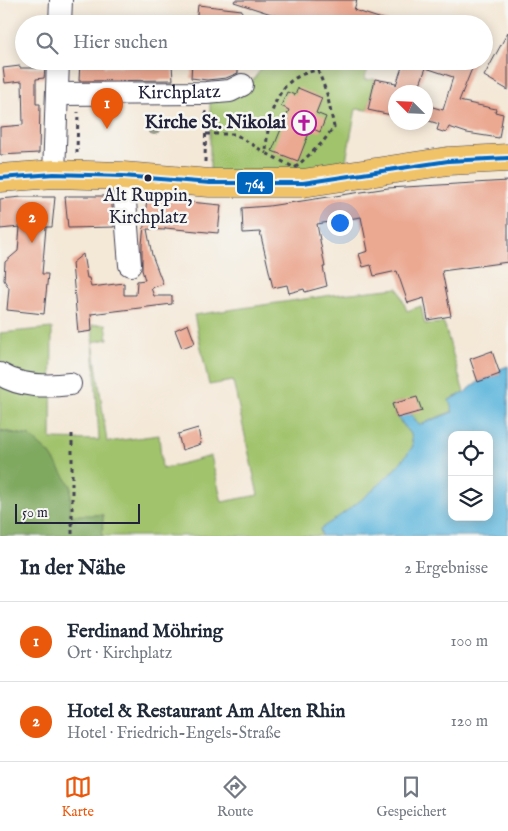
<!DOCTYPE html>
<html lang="de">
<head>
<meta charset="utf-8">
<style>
  body { margin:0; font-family:"IM FELL English",serif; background:#f6f6f7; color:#1f2937 }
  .controls { position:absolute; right:15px; bottom:15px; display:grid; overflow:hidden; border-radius:10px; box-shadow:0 2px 12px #0003 }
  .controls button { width:45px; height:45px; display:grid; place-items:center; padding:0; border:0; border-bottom:1px solid #e0e1e3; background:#fff; color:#1f2937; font:25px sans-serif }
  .compass { position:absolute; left:388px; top:85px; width:45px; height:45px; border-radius:50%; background:#fff; box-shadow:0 2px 12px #0003; rotate:294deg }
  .scale { position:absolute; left:15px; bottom:12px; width:125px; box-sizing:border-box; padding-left:5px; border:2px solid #22223b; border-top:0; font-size:14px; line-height:18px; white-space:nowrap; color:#22223b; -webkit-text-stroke:4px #f6f6f2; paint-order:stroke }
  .you { position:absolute; left:339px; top:222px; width:18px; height:18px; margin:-12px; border:4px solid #fff; border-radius:50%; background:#1a73e8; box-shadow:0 0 0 8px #1a73e833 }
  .badge { display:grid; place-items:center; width:32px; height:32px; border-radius:50%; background:#ea580c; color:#fff; font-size:16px; font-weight:700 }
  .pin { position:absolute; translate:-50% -41px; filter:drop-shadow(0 1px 2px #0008) }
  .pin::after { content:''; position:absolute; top:26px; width:18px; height:15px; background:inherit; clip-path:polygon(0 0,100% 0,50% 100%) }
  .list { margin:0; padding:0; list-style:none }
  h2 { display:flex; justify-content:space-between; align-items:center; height:65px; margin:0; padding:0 20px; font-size:21px }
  h2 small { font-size:16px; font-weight:400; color:#747a83 }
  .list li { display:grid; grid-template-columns:32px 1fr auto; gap:15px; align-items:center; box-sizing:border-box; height:80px; padding:0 20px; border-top:1px solid #e0e1e3 }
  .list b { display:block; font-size:19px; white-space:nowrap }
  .list p { margin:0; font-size:16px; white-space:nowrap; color:#747a83 }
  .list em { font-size:16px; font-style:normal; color:#747a83 }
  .icon { flex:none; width:28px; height:28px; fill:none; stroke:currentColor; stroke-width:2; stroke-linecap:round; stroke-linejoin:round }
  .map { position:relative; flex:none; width:508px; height:536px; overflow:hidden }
  .search { position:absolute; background:#fff; box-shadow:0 2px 12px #0003; left:15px; right:15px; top:15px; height:55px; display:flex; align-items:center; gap:12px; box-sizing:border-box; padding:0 18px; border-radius:28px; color:#747a83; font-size:19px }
  .sheet { height:225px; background:#fff }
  nav { display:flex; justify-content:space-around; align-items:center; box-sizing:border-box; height:70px; border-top:1px solid #e0e1e3; background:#fff; font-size:14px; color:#747a83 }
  nav a { display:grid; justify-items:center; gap:2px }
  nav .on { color:#ea580c }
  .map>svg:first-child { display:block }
</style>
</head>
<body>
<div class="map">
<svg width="508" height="536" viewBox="0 0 508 536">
  <rect width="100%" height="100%" fill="#f6f6f2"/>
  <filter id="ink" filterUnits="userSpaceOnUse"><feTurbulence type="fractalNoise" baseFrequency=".02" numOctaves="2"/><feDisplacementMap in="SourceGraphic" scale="10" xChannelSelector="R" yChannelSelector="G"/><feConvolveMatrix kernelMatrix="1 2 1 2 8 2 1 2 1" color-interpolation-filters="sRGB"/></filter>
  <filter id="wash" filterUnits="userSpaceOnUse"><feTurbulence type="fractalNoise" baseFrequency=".0096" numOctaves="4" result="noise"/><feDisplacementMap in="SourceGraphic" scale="20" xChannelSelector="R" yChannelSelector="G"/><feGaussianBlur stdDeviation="1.12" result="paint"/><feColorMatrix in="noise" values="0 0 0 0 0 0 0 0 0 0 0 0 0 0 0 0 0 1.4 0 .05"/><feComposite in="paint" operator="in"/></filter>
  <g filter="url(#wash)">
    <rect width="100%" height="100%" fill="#f4e8d7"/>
    <path fill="#a1c36c" stroke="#627254" d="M270 61H371L364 80 375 79 368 110 356 109 343 176 210 183V100L245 91 261 69Z
      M398 288 407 311 421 306 425 324 444 323 464 393 449 400 453 411 419 425 412 415 409 414 404 401 392 404 397 418 411 434 413 446C391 479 354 508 320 529L322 536H102L103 515 70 516 71 486 30 436 0 430V333L52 328 51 439 99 440 92 325 106 324 108 339 93 342 107 442 159 435 162 469 211 456 222 502 258 495 233 381 209 385 194 315 332 295Z"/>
    <path fill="#80a960" stroke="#51664e" d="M0 431 30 436 50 454 71 486 70 515H103L102 536H0Z"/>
    <path fill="#61b7dd" stroke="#426c8c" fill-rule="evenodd" d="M508 366V536H322L320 529C353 508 391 479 413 446L411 434 397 417 409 414 412 415 419 425 453 412 449 400 464 393 478 382 500 374V369ZM452 435H489V517H452Z"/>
    <g id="blocks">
      <path fill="#eba992" d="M235 0H357L354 10 388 21 387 24H302L234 2Z
        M198 5 242 10 240 24H196Z
        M508 32V90L484 76Z
        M80 61H104V67L172 64 173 80 79 81Z
        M192 61H238V73L226 78 207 80 191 78Z
        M404 61H475L459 101 496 109 495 112 503 114 499 138 467 133 449 127 446 133 437 130 439 124 426 120V105L443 110 453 77 426 68 417 92H396V116L368 110 375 79 396 83V85Z
        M20 66V68H45L44 78 36 79V104H40L39 153 0 155V127L23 125 22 81 5 83 3 68Z
        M298 88 322 98 316 113 326 117 320 132 311 128 298 161 272 151 289 110 281 106 287 92 295 95Z
        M508 181V262L442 271 451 316 428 320 424 298 408 303 397 271 374 276 371 265 363 267 359 254 368 251 361 217 317 224 325 267H323L327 286 305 292 304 289 289 293 287 285 273 288 260 232 243 233 242 208 269 206 388 188Z
        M65 196H111L114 227 68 228Z
        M22 197H55L52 227H46L42 274H48L44 314 7 310 9 288 4 280 5 262 18 251 20 227 0 229V199Z
        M147 198 221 205 218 233 165 228V230L147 229 152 255 163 284 151 288 154 296H172V304L91 314 92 331 78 333 72 263 83 254 87 278H89L91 287 124 283V295H136L137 281 145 280 142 270V244Z
        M188 324 195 343 182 348 175 330Z
        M492 351 500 374 478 382 470 359Z
        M417 397 422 411 397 418 392 404Z
        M198 428 201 444 182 450 178 434Z"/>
    </g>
  </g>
  <g filter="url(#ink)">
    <use href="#blocks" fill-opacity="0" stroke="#424052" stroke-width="1"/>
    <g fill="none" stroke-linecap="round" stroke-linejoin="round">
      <defs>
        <g id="minor">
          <path d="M60 24 61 0"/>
          <path id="s1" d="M57 94 206 93 230 91 242 85"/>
          <path d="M54 174 58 61"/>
          <path d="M123 176 130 265"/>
          <path d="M0 374C21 387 46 387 70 384"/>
        </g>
        <path id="major" d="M0 178 54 174 123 176 210 183H303L448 161 508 158"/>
      </defs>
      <use href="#minor" stroke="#424052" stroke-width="24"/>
      <use href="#major" stroke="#424052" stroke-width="29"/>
      <path stroke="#424052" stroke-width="3" stroke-dasharray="4 4" stroke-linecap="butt" d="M318 70 327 94 334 127 322 143 295 168 266 153C267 127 272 89 299 76 304 73 312 71 318 70Z
        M206 134H235L266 153
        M77 153 78 112
        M205 162 206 111
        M72 434V536"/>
      <use href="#minor" stroke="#fff" stroke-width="22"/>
      <use href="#major" stroke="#f1c369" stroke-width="28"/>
      <defs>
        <path id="bus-1" d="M0 178 54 174 123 176 210 183H303L448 161 508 158"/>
      </defs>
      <use href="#bus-1" stroke="#f6f6f2" stroke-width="8"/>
      <use href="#bus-1" stroke="#0065bd" stroke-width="4"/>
    </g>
    <circle fill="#999a8b" cx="154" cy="129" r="6"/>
  </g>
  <defs>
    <symbol id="church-ring" viewBox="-11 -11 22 22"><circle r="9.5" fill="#f6f6f2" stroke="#b5179e" stroke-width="1.5"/><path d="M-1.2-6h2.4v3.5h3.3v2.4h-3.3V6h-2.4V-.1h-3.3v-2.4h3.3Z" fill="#b5179e"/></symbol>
  </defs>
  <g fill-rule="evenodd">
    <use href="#church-ring" x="290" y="109" width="28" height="28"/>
  </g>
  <circle fill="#22223b" stroke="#f6f6f2" stroke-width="2" cx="148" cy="178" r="4.5"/>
  <g text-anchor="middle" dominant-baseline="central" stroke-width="5" stroke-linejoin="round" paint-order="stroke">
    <g font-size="18" fill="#22223b" stroke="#f6f6f2">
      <text x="148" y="196">Alt Ruppin,<tspan x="148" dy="22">Kirchplatz</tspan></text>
    </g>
    <g font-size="19" fill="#22223b" stroke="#f6f6f2">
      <text stroke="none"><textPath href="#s1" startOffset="122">Kirchplatz</textPath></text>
    </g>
    <g font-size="19" font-weight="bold" fill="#22223b" stroke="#f6f6f2" text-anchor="end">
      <text x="286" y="123">Kirche St. Nikolai</text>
    </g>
  </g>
  <rect stroke="#f6f6f2" stroke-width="2" x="236" y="171" width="38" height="24" rx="5" fill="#0065bd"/>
  <g font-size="14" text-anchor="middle" font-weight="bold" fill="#fff">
    <text x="255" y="188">764</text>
  </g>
</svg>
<div class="controls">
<button><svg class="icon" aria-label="locate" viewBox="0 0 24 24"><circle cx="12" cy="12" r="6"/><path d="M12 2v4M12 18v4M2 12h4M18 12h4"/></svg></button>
<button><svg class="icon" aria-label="layers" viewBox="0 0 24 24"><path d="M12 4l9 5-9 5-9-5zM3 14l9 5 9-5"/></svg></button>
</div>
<svg class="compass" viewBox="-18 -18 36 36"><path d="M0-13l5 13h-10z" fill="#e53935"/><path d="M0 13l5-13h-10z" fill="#747a83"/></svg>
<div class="scale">50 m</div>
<div class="you"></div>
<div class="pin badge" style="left:107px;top:129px">1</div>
<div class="pin badge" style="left:32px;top:243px">2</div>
<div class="search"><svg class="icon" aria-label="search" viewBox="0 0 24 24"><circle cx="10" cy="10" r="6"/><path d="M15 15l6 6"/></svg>Hier suchen</div>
</div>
<section class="sheet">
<h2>In der Nähe<small>2 Ergebnisse</small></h2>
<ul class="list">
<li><span class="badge">1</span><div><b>Ferdinand Möhring</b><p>Ort · Kirchplatz</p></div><em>100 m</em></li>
<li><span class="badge">2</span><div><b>Hotel &amp; Restaurant Am Alten Rhin</b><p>Hotel · Friedrich-Engels-Straße</p></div><em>120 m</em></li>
</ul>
</section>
<nav>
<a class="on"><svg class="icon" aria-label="map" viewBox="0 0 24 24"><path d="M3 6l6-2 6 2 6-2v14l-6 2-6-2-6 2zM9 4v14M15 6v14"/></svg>Karte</a>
<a><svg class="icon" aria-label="directions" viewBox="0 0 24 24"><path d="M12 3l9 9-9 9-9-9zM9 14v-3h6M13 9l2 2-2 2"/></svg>Route</a>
<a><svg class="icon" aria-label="saved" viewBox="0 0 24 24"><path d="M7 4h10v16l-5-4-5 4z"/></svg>Gespeichert</a>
</nav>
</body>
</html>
